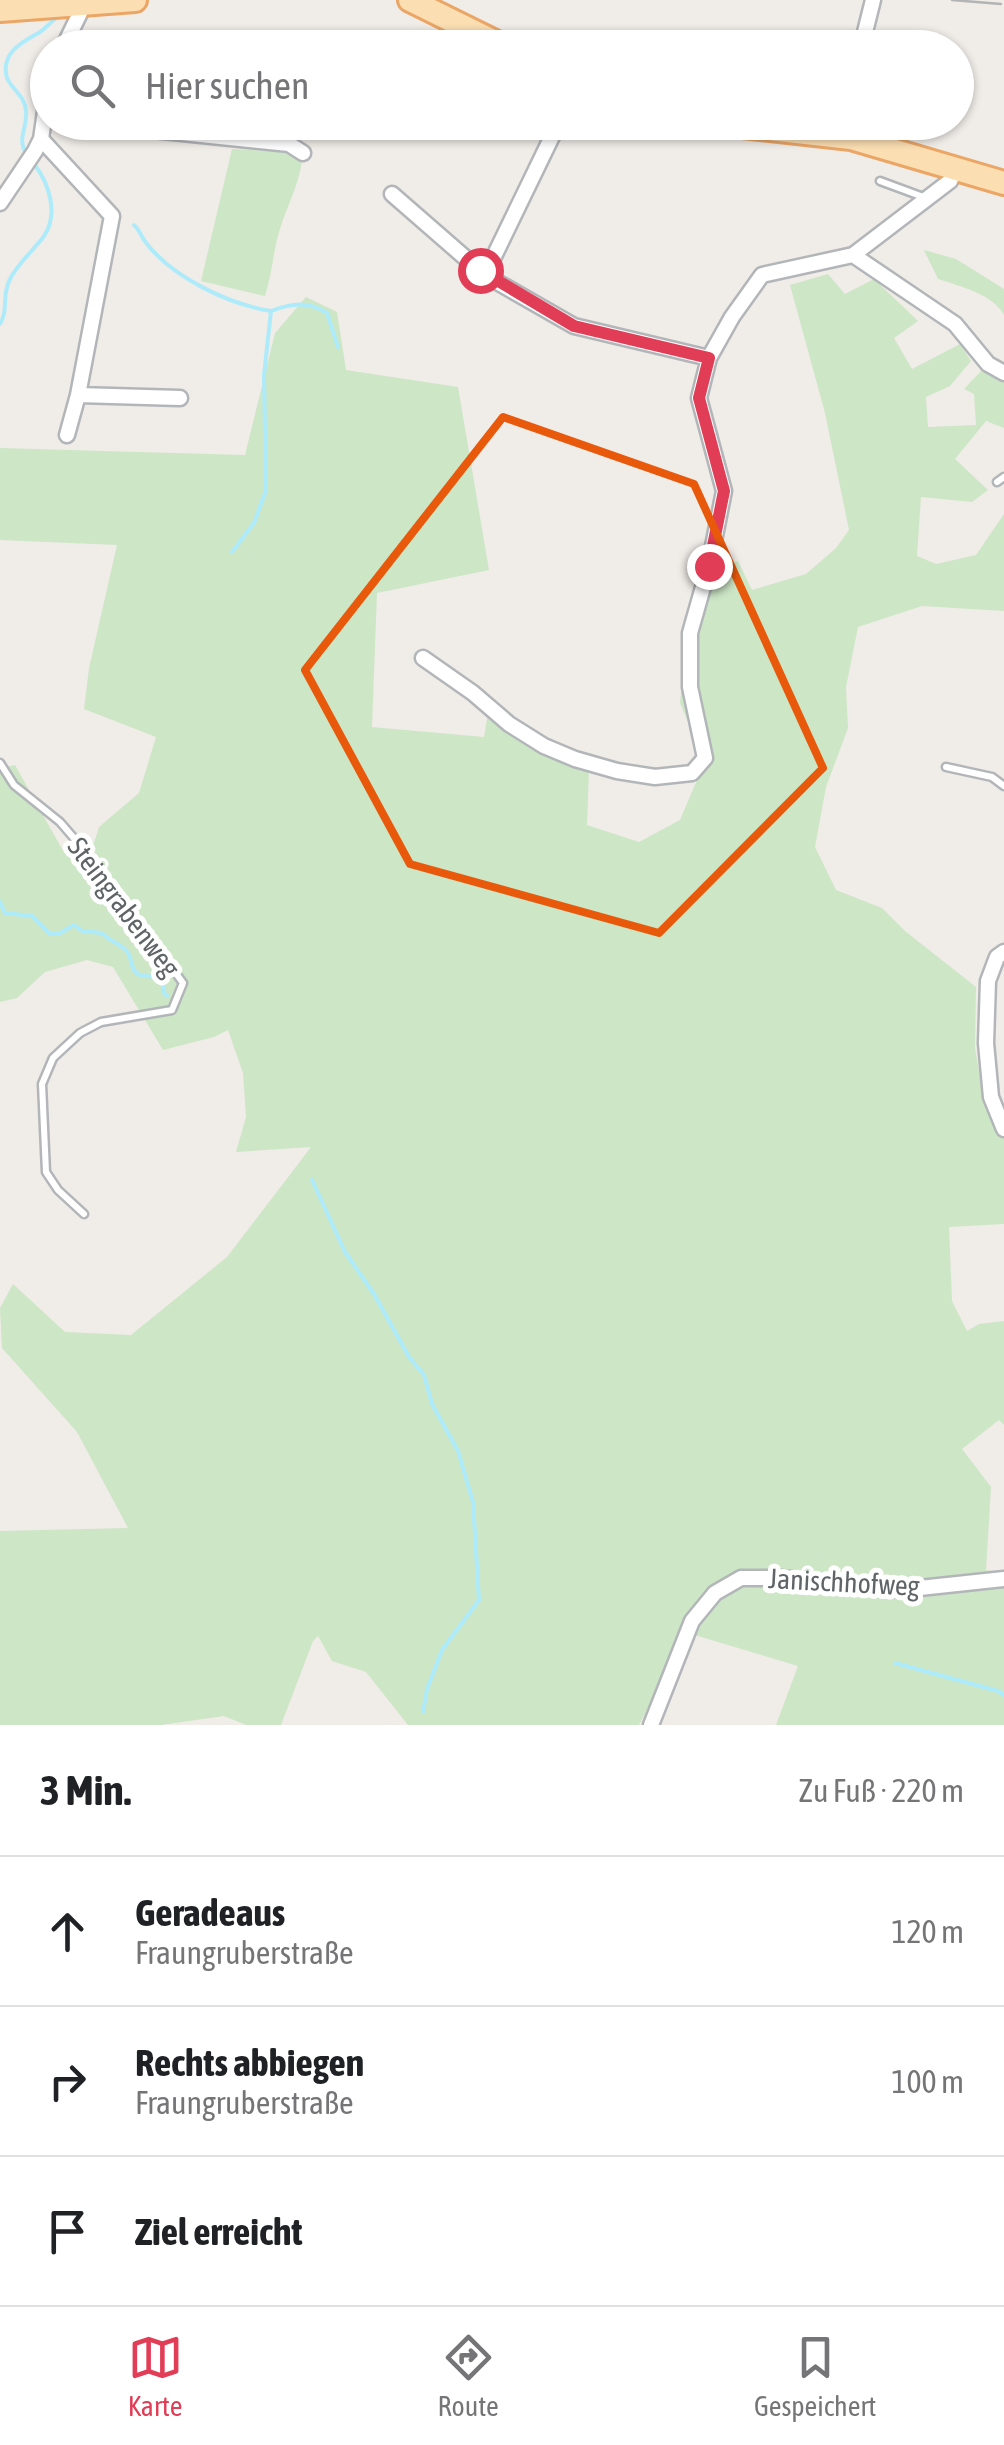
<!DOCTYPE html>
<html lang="de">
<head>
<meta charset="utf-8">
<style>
  body { margin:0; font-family:"Asap Condensed",sans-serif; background:#f6f6f6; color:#202124 }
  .stop { position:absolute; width:30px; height:30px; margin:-22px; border:8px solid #e13d56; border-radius:50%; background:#fff }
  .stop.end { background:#e13d56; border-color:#fff; box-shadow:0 2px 10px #0008 }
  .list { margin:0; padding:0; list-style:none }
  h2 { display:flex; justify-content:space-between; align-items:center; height:130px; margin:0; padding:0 40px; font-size:42px }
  h2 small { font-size:32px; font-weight:400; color:#757577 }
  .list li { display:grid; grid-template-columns:65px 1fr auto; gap:30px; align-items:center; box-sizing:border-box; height:150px; padding:0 40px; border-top:2px solid #e0e0e0 }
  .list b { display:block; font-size:38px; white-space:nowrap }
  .list p { margin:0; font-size:32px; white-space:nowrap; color:#757577 }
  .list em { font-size:32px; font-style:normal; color:#757577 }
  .icon { flex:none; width:55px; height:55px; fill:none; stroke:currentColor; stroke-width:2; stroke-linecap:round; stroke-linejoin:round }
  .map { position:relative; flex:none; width:1004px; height:1725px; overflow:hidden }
  .search { position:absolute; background:#fff; box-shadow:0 2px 8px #0004; left:30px; right:30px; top:30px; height:110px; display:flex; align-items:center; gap:25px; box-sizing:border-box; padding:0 35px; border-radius:55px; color:#757577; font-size:38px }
  .sheet { height:580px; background:#fff }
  nav { display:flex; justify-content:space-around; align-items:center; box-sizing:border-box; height:140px; border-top:2px solid #e0e0e0; background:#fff; font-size:28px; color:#757577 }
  nav a { display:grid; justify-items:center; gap:5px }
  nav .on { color:#e13d56 }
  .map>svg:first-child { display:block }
</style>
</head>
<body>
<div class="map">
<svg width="1004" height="1725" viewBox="0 0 1004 1725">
  <rect width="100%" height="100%" fill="#f0ece8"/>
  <path fill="#cde6c6" d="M232 149 303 153C300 184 288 203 279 232 273 253 272 274 265 296L201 281Z
    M924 250 956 259 1004 289V315C993 294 959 286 938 279Z
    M828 274 845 294 874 279 918 321 894 338 912 369 960 344 971 361 950 386 926 397 928 427 976 425 974 394 964 389 984 368 1004 383V428L986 421 955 459 988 490 972 502 921 497 917 556 936 564 976 555 1004 514V611L922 606 858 627 846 687 848 728 826 787 815 847 836 890 882 908 905 931 976 987 975 1048 985 1108 1004 1129V1224L949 1227 952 1301 967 1331 979 1324 1004 1321V1425L999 1420 962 1449 991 1487 986 1570 1004 1573V1725H776L798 1666 688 1633 639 1725H408L366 1672 332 1661 318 1636 313 1641 281 1725H246L224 1716 161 1725H0V1531L128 1528 77 1432 2 1348 0 1308 13 1284 65 1332 131 1335 227 1257 311 1147 236 1152 246 1117 243 1073 228 1030 214 1037 163 1050 113 967 87 960 45 972 17 998 0 1002V768L15 765 62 849 93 846 99 827 139 793 156 737 84 709 89 668 117 545 0 540V448L245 455 275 333 306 297 337 312 346 370 458 387 489 570 377 593 372 727 484 737 488 713 537 749 589 770 587 825 639 842 680 820 702 768 696 741 680 703 684 659 720 569 738 561 752 590 806 574 836 548 849 530 825 413 790 285Z"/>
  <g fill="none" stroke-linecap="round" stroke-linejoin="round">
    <path stroke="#adebfb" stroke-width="4" d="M28 157C15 137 28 130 26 111 25 96 13 91 7 78 0 52 23 42 40 32 46 28 52 21 58 16
      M134 225C140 230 141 237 147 244 174 278 228 304 271 311L264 375 266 490 254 523 232 552
      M271 311C292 303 308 301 327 313L338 347
      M0 324C9 309 1 297 10 279 18 263 33 251 44 236 59 214 49 183 34 164
      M0 902 5 913 32 916 50 934 60 933 74 925 82 931 102 933C110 942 121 943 128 953 132 959 131 971 138 974 144 977 155 976 162 978L164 982 163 992 167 996
      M312 1180 345 1252 374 1294 409 1357 424 1375 432 1404 458 1451 473 1502 479 1600 442 1650 427 1689 423 1712
      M895 1663 998 1691 1004 1695"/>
    <defs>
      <path id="lane" d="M880 181 926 198
        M997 482 1004 477
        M0 763 14 785 60 822 79 844 114 900 158 949 183 983 172 1010 101 1022 80 1033 53 1058 42 1084 46 1172 58 1190 84 1214
        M946 767 992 777 1004 786"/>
      <path id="street" d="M63 48 80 13 79 5
        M861 48 873 0
        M103 122 114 126 289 144 303 153
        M41 139 112 216 78 395 67 435
        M392 194 485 275 574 326 709 358 732 317 762 275 853 255 950 181 956 168
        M0 203 35 151 41 139 48 91
        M853 255 955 324 988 364 1004 373
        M485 275 559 122
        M78 395 180 398
        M423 658 473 693 509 724 544 746 575 759 617 771 655 777 692 773 705 758 690 687V633L709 566 724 491 699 398 709 358
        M1004 952 997 957 988 981 986 1043 991 1097 1004 1129
        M651 1725 692 1621 715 1593 741 1578H780L901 1590 1004 1579"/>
      <path id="primary" d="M410 0 507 48
        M0 10 135 0
        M705 122 851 138 1004 183"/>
    </defs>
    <use href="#lane" stroke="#b3b6b9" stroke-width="11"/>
    <use href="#street" stroke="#b3b6b9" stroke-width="19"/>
    <use href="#primary" stroke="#eba666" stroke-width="28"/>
    <use href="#lane" stroke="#fff" stroke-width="6"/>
    <use href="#street" stroke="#fff" stroke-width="14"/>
    <use href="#primary" stroke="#fbdeb2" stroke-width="22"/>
    <path stroke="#b3b4b5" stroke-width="2.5" d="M952 0 1001 4"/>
  </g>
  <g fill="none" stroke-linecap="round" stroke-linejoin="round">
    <path stroke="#e13d56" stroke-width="12" d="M480 270 574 326 709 358 699 398 724 491 709 566"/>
  </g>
  <path fill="none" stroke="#e8590c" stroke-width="8" stroke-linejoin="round" d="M503 417 694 484 823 768 659 933 410 864 305 670Z"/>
  <g text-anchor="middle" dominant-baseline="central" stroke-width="10" stroke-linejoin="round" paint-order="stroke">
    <g font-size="28" fill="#5f6467" stroke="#fff">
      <text transform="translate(124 907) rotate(53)">Steingrabenweg</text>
      <text transform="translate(844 1582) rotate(3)">Janischhofweg</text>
    </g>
  </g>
</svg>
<div class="stop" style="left:480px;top:270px"></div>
<div class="stop end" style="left:709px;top:566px"></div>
<div class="search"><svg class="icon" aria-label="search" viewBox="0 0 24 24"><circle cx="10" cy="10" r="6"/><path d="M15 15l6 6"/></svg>Hier suchen</div>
</div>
<section class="sheet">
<h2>3 Min.<small>Zu Fuß · 220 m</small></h2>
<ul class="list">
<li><svg class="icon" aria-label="ahead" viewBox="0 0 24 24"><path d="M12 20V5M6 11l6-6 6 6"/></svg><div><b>Geradeaus</b><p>Fraungruberstraße</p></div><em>120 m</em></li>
<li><svg class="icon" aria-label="right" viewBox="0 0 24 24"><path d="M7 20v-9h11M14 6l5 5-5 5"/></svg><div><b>Rechts abbiegen</b><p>Fraungruberstraße</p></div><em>100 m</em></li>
<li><svg class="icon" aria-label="arrive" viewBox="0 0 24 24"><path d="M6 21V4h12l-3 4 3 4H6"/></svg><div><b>Ziel erreicht</b></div></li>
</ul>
</section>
<nav>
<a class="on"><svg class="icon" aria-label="map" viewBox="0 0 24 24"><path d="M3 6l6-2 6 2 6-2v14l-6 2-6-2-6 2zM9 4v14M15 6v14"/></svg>Karte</a>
<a><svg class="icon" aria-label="directions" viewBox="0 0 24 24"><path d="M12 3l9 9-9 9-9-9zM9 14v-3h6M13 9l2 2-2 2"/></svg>Route</a>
<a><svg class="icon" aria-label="saved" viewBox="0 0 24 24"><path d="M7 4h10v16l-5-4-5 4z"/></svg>Gespeichert</a>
</nav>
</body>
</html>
